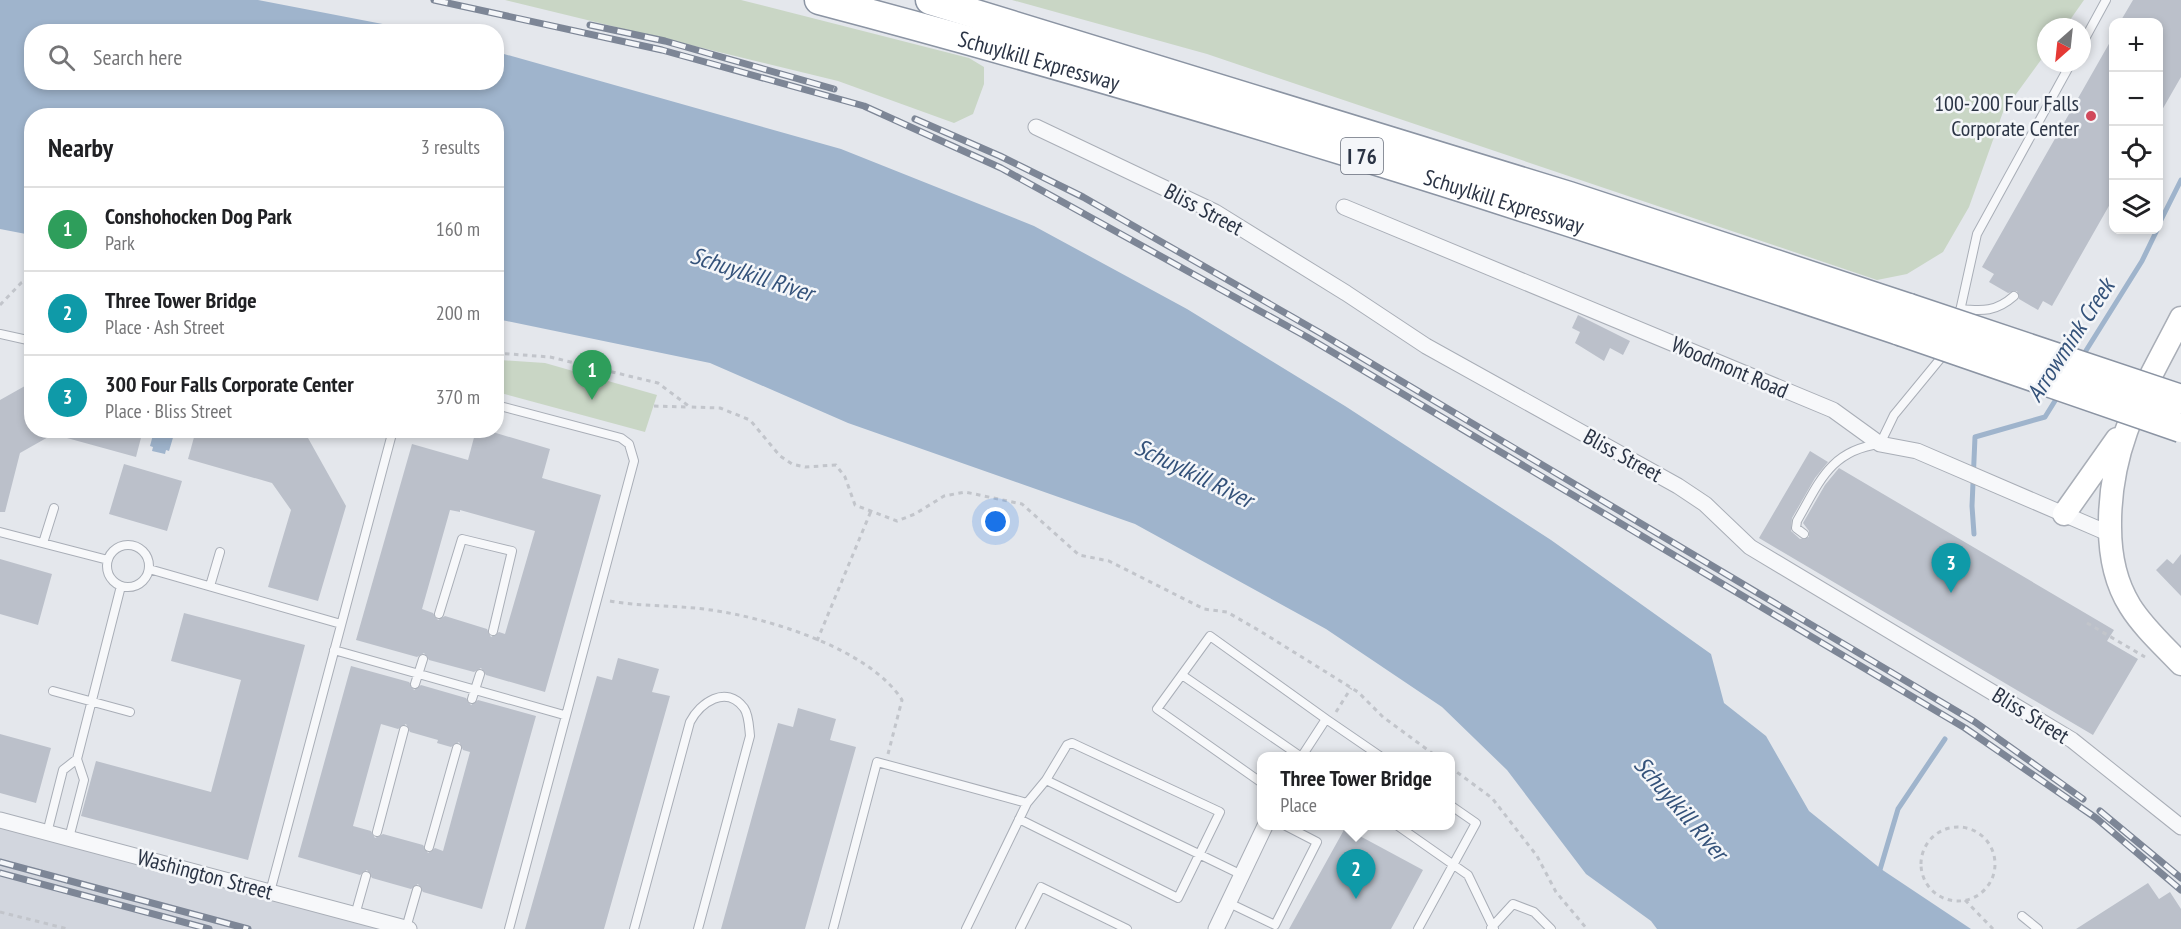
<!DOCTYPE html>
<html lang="en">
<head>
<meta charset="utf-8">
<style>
  body { margin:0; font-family:"PT Sans Narrow",sans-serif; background:#f6f6f6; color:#202124 }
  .controls { position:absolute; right:18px; top:18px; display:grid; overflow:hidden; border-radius:12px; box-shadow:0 3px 9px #0003 }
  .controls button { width:54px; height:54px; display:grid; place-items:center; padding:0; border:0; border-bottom:2px solid #e0e0e0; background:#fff; color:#202124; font:30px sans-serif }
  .compass { position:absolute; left:2037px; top:18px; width:54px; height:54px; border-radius:50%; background:#fff; box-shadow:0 3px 9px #0003; rotate:207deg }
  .you { position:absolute; left:996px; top:522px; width:21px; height:21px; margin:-15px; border:4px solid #fff; border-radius:50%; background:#1a73e8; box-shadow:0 0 0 9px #1a73e833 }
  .badge { display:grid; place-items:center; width:39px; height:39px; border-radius:50%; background:#2563eb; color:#fff; font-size:20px; font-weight:700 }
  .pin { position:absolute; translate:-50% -50px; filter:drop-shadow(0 2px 3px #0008) }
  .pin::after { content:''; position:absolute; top:32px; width:21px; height:18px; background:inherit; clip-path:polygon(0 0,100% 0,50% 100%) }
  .popup { position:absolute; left:1257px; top:752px; width:198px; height:78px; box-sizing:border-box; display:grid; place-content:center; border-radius:12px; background:#fff; filter:drop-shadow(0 2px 4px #0005); font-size:20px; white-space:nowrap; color:#757577 }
  .popup b { font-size:22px; color:#202124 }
  .popup::after { content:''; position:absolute; left:50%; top:100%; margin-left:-12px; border:12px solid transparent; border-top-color:#fff }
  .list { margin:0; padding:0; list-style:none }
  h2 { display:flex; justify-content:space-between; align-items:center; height:78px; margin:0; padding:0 24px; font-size:26px }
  h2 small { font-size:20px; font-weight:400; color:#757577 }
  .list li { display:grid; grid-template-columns:39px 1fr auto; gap:18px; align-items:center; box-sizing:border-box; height:84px; padding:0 24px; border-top:2px solid #e0e0e0 }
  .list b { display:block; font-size:22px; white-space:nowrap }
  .list p { margin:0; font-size:20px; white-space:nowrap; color:#757577 }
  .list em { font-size:20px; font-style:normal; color:#757577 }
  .icon { flex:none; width:33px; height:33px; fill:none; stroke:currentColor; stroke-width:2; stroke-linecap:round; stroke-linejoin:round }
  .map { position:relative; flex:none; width:2181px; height:929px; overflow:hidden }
  .search { position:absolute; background:#fff; box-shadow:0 3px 9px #0003; left:24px; top:24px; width:480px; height:66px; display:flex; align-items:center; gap:15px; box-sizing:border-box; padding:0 21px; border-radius:24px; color:#757577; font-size:22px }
  .panel { position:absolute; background:#fff; box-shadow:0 3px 9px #0003; left:24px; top:108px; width:480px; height:330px; border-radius:24px }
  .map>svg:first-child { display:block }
</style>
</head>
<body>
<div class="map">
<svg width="2181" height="929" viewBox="0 0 2181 929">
  <rect width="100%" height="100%" fill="#e4e7ec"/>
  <path fill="#d2d6de" d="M0 820 409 929H0Z"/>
  <path fill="#c9d6c5" d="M505 0H741L969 58 984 67V84L973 114 954 123 838 81Z
    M1012 0H2084L2065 27H2046V53L2003 112 1969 207 1943 252 1907 274 1877 280 1207 54Z
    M500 360 545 363 657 395 645 432 497 392Z"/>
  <path fill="#9fb4cc" d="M0 0H258L419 31 32 32V82H496L497 52 841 149 1034 226 1187 309 1345 406 1551 540 1711 654 1724 703 1766 736 1809 811 1881 869 1971 929H1657L1651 921 1586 874 1507 770 1442 707 1326 629 1135 524 848 423 710 363 497 319 496 116H32L31 235 0 229Z
    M154 431H175L169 451 166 450 165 454 152 451 153 447 150 446Z"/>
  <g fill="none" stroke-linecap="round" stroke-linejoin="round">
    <path stroke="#9fb4cc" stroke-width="5" d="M2158 226 2181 180
      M2082 357 2142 261 2157 230
      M1974 534 1972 506 1975 437 2045 417 2058 396
      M1879 873 1898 809 1945 739"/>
  </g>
  <path fill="#bbc0ca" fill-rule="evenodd" d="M2133 0H2181V77L2158 117V22H2120Z
    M2114 35V197L2052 306 2043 301 2038 310 2019 299 2017 291 2008 293 1989 282 1994 274 1982 267Z
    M1578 315 1630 341 1623 355 1610 348 1604 361 1575 343 1580 332 1572 328Z
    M32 382V430H143L136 457 56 435 57 432 20 453 5 512H0V400Z
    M196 430H282L308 438 346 506 318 601 268 587 291 510 272 483 188 459Z
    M476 430H486L550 449 542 478 601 495 545 692 486 675 481 668 474 672 429 660 424 653 417 657 356 640 412 444 468 460ZM450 510 460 512V510L535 531 505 634 499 632 491 637 487 629 445 616 438 620 433 613 422 609Z
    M1810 451 1828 462 1815 478 1792 518 1791 531 1800 539 1809 537V531L1803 523 1825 485 1839 468 2114 630 2107 641 2138 659 2093 735 1759 538Z
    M124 464 182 481 167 531 109 514Z
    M2181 554V596L2156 570 2167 559 2173 564Z
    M0 559 52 574 38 625 0 614Z
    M184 613 305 645 248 860 81 816 96 761 211 792 241 680 171 661Z
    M618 658 659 669 652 692 670 696 604 929H525L597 676 612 680Z
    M351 666 409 682 414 690 421 685 466 698 471 705 478 700 536 716 482 909 423 892 418 884 411 889 372 878 367 870 360 875 298 857ZM381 724 398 729 406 724 410 732 438 740 437 743 451 747 459 742 463 750 470 752 443 851 435 848 428 853 423 845 383 834 375 838 371 831 353 826Z
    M798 708 836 719 830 740 856 747 805 929H721L778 723 793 727Z
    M0 734 51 748 36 803 0 793Z
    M1345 828 1423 870 1391 929H1289Z
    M2148 883 2159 899 2170 892 2181 909V929H2076Z"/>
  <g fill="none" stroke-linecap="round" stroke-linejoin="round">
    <defs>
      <path id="service" d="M2082 44 2106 0
        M1960 309C1983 311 1996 312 2014 296
        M1958 320 1977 234 2071 63
        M0 334 32 341
        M496 405 621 438 629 444 634 461 509 929
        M414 430H423
        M0 532 108 560
        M1804 534 1796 528 1797 521C1819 483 1830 450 1880 444L1894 415 1945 353
        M43 543 54 508
        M107 566a21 21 0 1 1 42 0a21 21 0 1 1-42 0Z
        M149 569 341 624
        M210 586 220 552
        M439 614 462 539 512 551 493 631
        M334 650 564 715
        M1182 675 1300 756
        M415 684 423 659
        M53 691 130 712
        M472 699 480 674
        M1326 719 1380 756
        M1046 780 1242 875
        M1262 783 1157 709 1210 636 1326 719 1302 756
        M1019 819 1178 898 1220 812 1072 743 1067 745 1046 780 1027 803
        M1398 826 1468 875 1494 929
        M377 832 404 730
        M47 833 63 770 77 759
        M69 838 84 780 77 759 121 586
        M429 847 457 748
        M270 892 393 430
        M1229 903 1275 925 1317 842 1286 826
        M355 915 366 876
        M2022 916 2038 929
        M406 928 417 890
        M1491 928 1513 904 1534 912 1551 929
        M634 929 690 722C700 703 726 684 744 708 749 715 749 727 750 736L698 929
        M833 929 877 762 1027 803 966 929
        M1020 929 1041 887 1127 929
        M1418 929 1476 823 1450 805"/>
      <path id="minor" d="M1036 127 1215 212 1346 293 1426 346 1678 486 1705 504 1750 547 2072 740 2181 827
        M1344 207 1833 410 1880 444 1917 451 2110 534
        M0 820 409 929
        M1216 929 1265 826"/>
      <path id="secondary" d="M2181 318C2144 390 2109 443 2110 527 2110 554 2115 582 2130 606 2143 627 2163 645 2181 664
        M2064 514 2117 439"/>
      <g id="motorway">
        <path id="s1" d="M819 0C1184 96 1542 211 1900 331"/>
        <path d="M930 0 1569 196 1909 308"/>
      </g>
    </defs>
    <use href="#service" stroke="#a9aeb7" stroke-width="10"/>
    <use href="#minor" stroke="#a9aeb7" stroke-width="17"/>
    <use href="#secondary" stroke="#a9aeb7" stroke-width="25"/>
    <use href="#motorway" stroke="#8b94a3" stroke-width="31"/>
    <path stroke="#c2c5cb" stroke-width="3" stroke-dasharray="4.5 4.5" stroke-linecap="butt" d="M0 305 21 283 32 279
      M496 353 550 357 658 383 690 407 720 408 750 420 780 456 792 464 805 467 836 465 845 477 855 505 897 521 915 514 944 496 965 492 1022 504 1079 555 1109 561 1204 609 1227 612 1260 631 1358 692 1383 717 1436 756
      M654 406 688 407
      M610 601C643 607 677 605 711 610 768 618 870 649 902 700L888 754
      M2087 623 2145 657
      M817 641 871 511
      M1336 712 1351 688
      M1450 767 1492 798 1537 856 1556 892 1587 929
      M1921 864a37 37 0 1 1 74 0a37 37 0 1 1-74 0Z
      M1965 900 1993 929
      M0 912 68 929"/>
    <use href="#service" stroke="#f7f8fa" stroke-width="8"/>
    <use href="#minor" stroke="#f7f8fa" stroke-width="15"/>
    <use href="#secondary" stroke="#fff" stroke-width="22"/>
    <use href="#motorway" stroke="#fff" stroke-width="28"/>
    <defs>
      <path id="rail" d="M434 0 662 50 864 106 1001 168 1307 337 1965 728 2096 818 2181 890
        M590 25 665 41 834 89
        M915 119 1000 156 1083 197 1322 334 1975 722 2083 799
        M2100 811 2181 878
        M0 862 248 929
        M0 873 209 929"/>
    </defs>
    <use href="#rail" stroke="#7d8696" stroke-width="7"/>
    <use href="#rail" stroke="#f4f6f9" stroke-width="4.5" stroke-dasharray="14" stroke-linecap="butt"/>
    <defs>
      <path id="motorway-bridge" d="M1909 308 2181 399
        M1900 331 2181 428"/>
    </defs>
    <use href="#motorway-bridge" stroke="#8b94a3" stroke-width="31" stroke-linecap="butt"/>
    <use href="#motorway-bridge" stroke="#fff" stroke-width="28"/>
  </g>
  <circle fill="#d1495b" stroke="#f4f6f9" stroke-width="2" cx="2091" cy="116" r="6"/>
  <g text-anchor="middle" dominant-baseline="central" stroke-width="5" stroke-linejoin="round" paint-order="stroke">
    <rect fill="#f4f6f9" stroke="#676e7b" stroke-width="1.5" x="1341" y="138" width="42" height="36" rx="4.5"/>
    <g font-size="21" font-weight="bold" fill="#2b3445">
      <text x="1362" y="156">I 76</text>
    </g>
    <g font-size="22" fill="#2b3445" stroke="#f4f6f9">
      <text stroke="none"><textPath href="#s1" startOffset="228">Schuylkill Expressway</textPath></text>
      <text stroke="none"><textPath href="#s1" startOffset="714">Schuylkill Expressway</textPath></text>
      <text transform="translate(1204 209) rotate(28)">Bliss Street</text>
      <text transform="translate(1730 367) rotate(23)">Woodmont Road</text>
      <text transform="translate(1623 455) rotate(29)">Bliss Street</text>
      <text transform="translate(2031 715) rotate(32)">Bliss Street</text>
      <text transform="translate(205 874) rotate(15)">Washington Street</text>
    </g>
    <g font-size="22" fill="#2b3445" stroke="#f4f6f9" text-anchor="end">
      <text x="2079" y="103">100-200 Four Falls<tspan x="2079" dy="25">Corporate Center</tspan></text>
    </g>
    <g font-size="24" font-style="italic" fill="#34527a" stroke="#f4f6f9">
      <text transform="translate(752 274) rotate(18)">Schuylkill River</text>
      <text transform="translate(2070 340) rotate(-57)">Arrowmink Creek</text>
      <text transform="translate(1194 473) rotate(26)">Schuylkill River</text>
      <text transform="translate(1681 808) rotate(49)">Schuylkill River</text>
    </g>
  </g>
</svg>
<div class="controls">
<button>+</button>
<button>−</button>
<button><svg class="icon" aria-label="locate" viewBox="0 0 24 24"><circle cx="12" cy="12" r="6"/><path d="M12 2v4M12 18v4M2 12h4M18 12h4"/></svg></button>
<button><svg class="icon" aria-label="layers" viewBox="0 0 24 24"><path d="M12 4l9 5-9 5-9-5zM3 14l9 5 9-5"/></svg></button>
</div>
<svg class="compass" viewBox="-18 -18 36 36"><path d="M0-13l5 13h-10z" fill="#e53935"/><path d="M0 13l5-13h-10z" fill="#757577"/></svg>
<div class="you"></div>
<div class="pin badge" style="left:592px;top:400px;background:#2e9e5b">1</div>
<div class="pin badge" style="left:1356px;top:899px;background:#0f9aa8">2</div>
<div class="popup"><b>Three Tower Bridge</b>Place</div>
<div class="pin badge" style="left:1951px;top:593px;background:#0f9aa8">3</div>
<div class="search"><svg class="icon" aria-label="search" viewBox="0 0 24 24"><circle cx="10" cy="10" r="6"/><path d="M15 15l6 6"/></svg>Search here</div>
<section class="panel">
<h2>Nearby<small>3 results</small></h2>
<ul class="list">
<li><span class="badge" style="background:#2e9e5b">1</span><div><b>Conshohocken Dog Park</b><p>Park</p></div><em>160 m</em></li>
<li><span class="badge" style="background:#0f9aa8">2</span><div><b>Three Tower Bridge</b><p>Place · Ash Street</p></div><em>200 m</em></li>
<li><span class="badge" style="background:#0f9aa8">3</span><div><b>300 Four Falls Corporate Center</b><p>Place · Bliss Street</p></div><em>370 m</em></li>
</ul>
</section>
</div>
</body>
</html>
